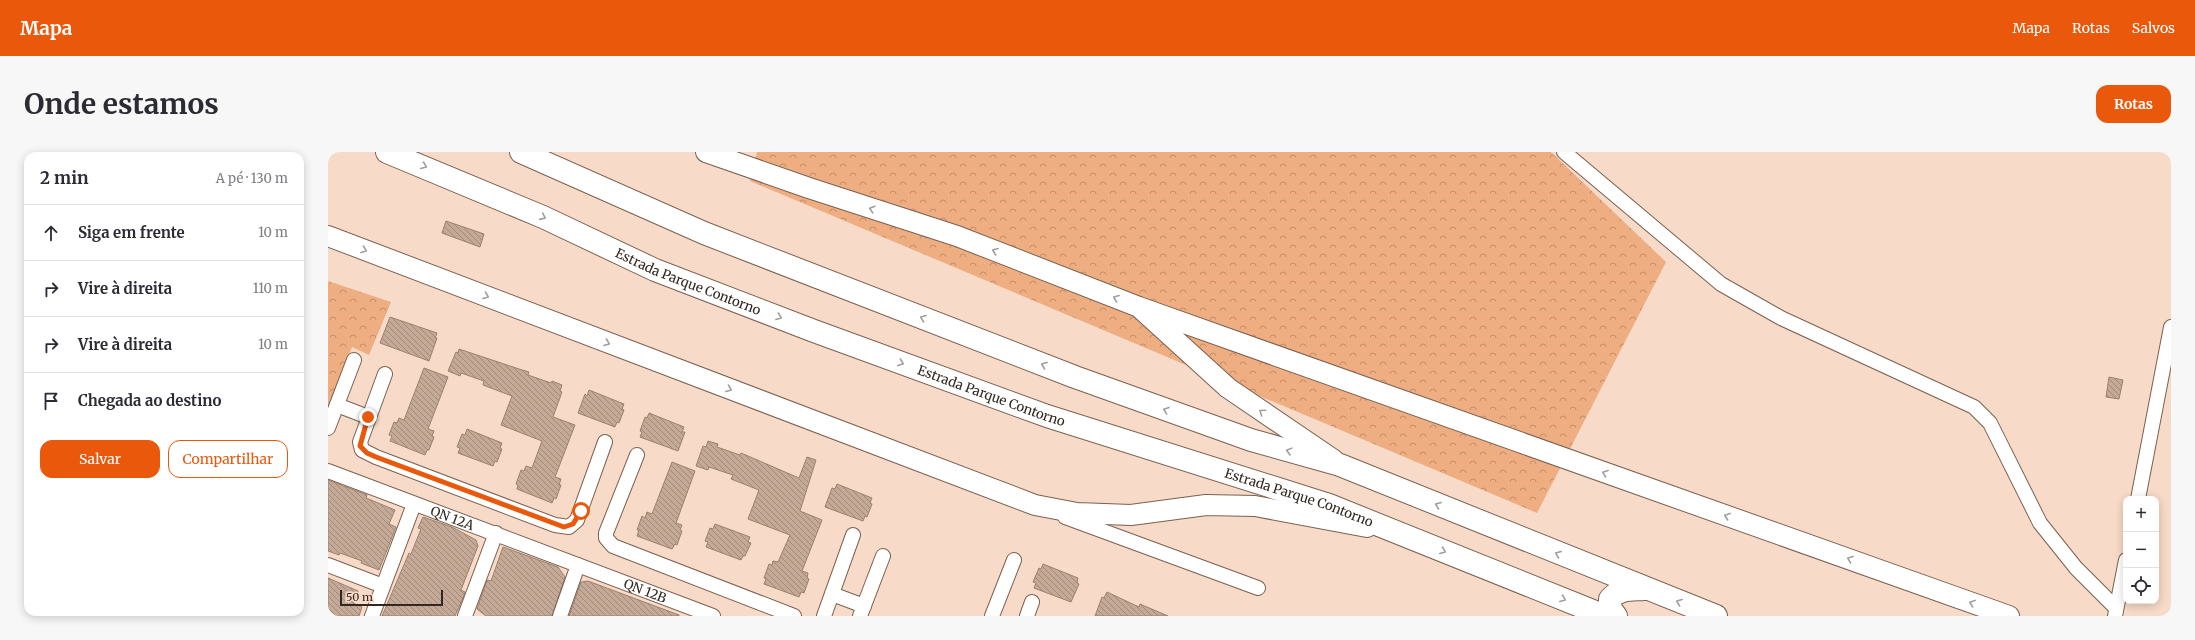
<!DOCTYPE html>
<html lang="pt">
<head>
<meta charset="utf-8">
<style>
  body { margin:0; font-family:Merriweather,serif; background:#f7f7f7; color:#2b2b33 }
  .controls { position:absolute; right:12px; bottom:12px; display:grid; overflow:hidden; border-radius:8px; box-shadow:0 2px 10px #0003 }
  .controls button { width:36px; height:36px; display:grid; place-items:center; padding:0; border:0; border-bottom:1px solid #e1e1e2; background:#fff; color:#2b2b33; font:20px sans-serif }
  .scale { position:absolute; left:12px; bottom:10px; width:103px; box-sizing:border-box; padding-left:4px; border:2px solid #312720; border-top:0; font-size:11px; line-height:14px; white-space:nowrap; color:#312720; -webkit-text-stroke:3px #f7dac7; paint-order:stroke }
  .stop { position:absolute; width:12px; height:12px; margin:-9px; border:3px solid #ea580c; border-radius:50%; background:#fff }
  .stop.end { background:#ea580c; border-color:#fff; box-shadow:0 1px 4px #0008 }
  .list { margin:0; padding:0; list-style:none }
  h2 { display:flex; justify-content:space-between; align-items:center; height:52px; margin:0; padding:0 16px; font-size:17px }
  h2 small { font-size:13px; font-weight:400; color:#7c7c81 }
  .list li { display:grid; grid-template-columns:26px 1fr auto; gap:12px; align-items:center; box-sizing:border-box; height:56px; padding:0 16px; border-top:1px solid #e1e1e2 }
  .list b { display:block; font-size:15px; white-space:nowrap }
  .list em { font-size:13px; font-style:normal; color:#7c7c81 }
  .actions { display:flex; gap:8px; padding:12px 16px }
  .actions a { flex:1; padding:9px 0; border:1px solid #ea580c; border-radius:12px; text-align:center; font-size:14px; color:#ea580c }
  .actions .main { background:#ea580c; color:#fff }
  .icon { flex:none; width:22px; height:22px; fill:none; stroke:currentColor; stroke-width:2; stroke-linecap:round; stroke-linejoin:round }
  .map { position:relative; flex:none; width:1843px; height:464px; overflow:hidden; border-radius:12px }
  header { display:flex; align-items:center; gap:24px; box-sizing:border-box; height:56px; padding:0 20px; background:#ea580c; color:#fff }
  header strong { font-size:19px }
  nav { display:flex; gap:22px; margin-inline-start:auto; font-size:14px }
  .intro { display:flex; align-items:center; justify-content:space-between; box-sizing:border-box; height:96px; padding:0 24px }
  h1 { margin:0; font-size:28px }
  .button { padding:10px 18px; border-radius:12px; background:#ea580c; color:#fff; font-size:14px; font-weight:700 }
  main { display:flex; gap:24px; padding:0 24px }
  aside { flex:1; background:#fff; border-radius:12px; box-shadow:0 2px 10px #0003 }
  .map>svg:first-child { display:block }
</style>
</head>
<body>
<header>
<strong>Mapa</strong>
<nav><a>Mapa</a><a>Rotas</a><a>Salvos</a></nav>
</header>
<div class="intro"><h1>Onde estamos</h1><a class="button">Rotas</a></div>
<main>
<aside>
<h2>2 min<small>A pé · 130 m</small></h2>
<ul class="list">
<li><svg class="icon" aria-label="ahead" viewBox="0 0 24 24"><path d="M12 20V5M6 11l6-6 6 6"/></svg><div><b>Siga em frente</b></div><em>10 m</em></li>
<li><svg class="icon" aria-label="right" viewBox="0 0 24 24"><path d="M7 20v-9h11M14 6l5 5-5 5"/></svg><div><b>Vire à direita</b></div><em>110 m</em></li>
<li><svg class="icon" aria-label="right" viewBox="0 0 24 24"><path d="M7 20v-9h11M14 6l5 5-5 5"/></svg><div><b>Vire à direita</b></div><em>10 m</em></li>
<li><svg class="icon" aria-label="arrive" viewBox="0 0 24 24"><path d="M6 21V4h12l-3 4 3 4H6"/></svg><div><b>Chegada ao destino</b></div></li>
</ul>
<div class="actions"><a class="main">Salvar</a><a>Compartilhar</a></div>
</aside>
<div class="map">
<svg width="1843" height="464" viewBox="0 0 1843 464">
  <defs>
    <pattern id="forest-crowns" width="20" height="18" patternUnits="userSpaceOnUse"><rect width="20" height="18" fill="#efae82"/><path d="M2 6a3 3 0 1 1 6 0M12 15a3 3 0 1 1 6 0" fill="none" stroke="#c28e6a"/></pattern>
    <pattern id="building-back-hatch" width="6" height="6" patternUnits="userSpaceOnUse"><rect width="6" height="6" fill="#c5a997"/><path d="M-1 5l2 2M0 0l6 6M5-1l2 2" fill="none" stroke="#a18a7b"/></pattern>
  </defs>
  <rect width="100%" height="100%" fill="#f7dac7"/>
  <path fill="url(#forest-crowns)" d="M429 0H1223L1338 110 1209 361 422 29Z
    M0 129 63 150 41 203 24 195 0 257Z"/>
  <path fill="url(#building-back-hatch)" stroke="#9b816f" d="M118 69 156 82 152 95 114 81Z
    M62 165 109 181 107 186H109L101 209 52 191Z
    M131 197 191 217 201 220 200 223 223 231 224 229 234 233 232 239 234 240 225 265 247 273 227 325 233 327 231 333H233L228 347 226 346 224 351 189 337 190 333 188 332 193 318 196 319 198 314 204 316 214 289 173 273 184 244 155 233 156 229 133 221 132 224 120 219 128 200 130 201Z
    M96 216 120 225 100 277 106 279 104 284 106 285 101 298H99L97 303 62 289 64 284 61 283 66 270 69 271 71 266 76 268Z
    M1781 225 1795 228 1791 247 1778 245Z
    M261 238 296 252 294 257 296 258 291 271 289 270 287 275 250 261 257 242 259 244Z
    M321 261 356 275 354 280H357L350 299 312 285 314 280 312 279 317 265 319 266Z
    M139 277 174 291 172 296 174 297 169 310 167 309 165 314 130 301 132 296 129 295 134 282 137 283Z
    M380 289 390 292 389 295 412 303 413 301 471 326 479 305 488 308 472 359 494 368 474 419 480 421 479 426 481 427 476 441 473 440 471 445 436 432 438 427 436 426 441 412 444 413 445 409 450 410 462 383 420 367 431 338 403 327 405 323 381 315 380 318 368 314 375 294 378 295Z
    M344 310 367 319 348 371 354 373 352 378 354 379 349 393 347 392 344 397 309 384 311 378H309L314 364 317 366 319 360 324 362Z
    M0 328 39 343 38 346 67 358 61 372 68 375 51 418 33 411 34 409 12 401 11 403 0 399Z
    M509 332 544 346 542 351 544 352 539 365 537 364 535 369 497 355 504 336 507 337Z
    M95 365 124 375 148 388 150 394 133 438 137 440 135 446 127 464H54L81 401 83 402 93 377 90 376Z
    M387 372 422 385 420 390 423 391 417 404H415L413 408 378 395 380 390 377 389 382 376 385 377Z
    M175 395 230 415 237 425 224 464H158L149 457 159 428 163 429Z
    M715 412 750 426 749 431 751 432 743 450 706 436 708 431 705 430 711 416 713 417Z
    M0 426 30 439 25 451 34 455 31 464H0Z
    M260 429 351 463V464H241L253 430Z
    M779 440 811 455 812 452 840 464H767L774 445 776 446Z"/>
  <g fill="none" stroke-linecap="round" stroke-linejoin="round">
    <defs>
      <g id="street">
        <path d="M1236 0 1393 132 1453 166 1646 255 1662 271 1712 371 1748 416 1788 456"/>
        <path d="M57 222 32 290 34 298 48 305 227 373 241 375 249 368 277 290"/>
        <path d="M9 253 40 265"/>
        <path d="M0 276 26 208"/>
        <path d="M309 303 278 381V386L285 394 466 464"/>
        <path id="s1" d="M0 319 385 464"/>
        <path d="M1810 347 1843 175"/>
        <path d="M737 365 930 436"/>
        <path d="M0 413 55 434"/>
        <path d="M504 442 536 454"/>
        <path d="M44 464 86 352"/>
        <path d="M137 464 168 381"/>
        <path d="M232 464 250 413"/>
        <path d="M496 464 525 383"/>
        <path d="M532 464 555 404"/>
        <path d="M664 464 686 408"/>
        <path d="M699 464 704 450"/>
        <path d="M1787 464 1798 408"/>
      </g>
      <path id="secondary" d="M378 0 481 36 629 84 811 155 900 236 1006 308
        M0 84 707 353 749 361 803 363 878 353 927 354 1039 375
        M811 155 1681 464"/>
      <g id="highway">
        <path id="s2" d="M59 0 215 65 327 118 486 179 719 264 1001 353 1277 464"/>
        <path d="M193 0 376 81 747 225 923 288 1012 313 1388 464"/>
        <path d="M1288 464 1282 456V447C1292 436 1303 438 1316 437"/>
      </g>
    </defs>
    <use href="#street" stroke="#7a6150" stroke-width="16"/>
    <use href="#secondary" stroke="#7a6150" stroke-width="22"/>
    <use href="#highway" stroke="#7a6150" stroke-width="24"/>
    <use href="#street" stroke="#fff" stroke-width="14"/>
    <use href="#secondary" stroke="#fff" stroke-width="20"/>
    <use href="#highway" stroke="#fff" stroke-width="22"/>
  </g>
  <defs><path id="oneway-chevron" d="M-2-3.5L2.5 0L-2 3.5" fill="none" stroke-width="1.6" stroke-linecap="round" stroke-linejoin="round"/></defs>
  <g stroke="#a29e9b">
    <use href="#oneway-chevron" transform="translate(96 14) rotate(22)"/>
    <use href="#oneway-chevron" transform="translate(544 57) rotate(-162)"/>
    <use href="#oneway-chevron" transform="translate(215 65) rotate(24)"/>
    <use href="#oneway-chevron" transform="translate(36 98) rotate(21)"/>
    <use href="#oneway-chevron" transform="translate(667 99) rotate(-159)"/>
    <use href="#oneway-chevron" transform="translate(158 144) rotate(21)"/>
    <use href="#oneway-chevron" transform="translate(788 146) rotate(-158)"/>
    <use href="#oneway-chevron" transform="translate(451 165) rotate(21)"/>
    <use href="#oneway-chevron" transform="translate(595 166) rotate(-159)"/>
    <use href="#oneway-chevron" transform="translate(279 191) rotate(21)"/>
    <use href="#oneway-chevron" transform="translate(573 211) rotate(20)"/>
    <use href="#oneway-chevron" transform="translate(716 213) rotate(-159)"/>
    <use href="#oneway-chevron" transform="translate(401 237) rotate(21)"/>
    <use href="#oneway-chevron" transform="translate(838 258) rotate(-160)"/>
    <use href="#oneway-chevron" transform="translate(934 260) rotate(-145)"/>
    <use href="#oneway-chevron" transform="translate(961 299) rotate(-165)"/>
    <use href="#oneway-chevron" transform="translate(1277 321) rotate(-160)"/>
    <use href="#oneway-chevron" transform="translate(1110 353) rotate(-158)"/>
    <use href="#oneway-chevron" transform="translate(1399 364) rotate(-160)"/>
    <use href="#oneway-chevron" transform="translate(1115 399) rotate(22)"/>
    <use href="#oneway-chevron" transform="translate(1230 402) rotate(-158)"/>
    <use href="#oneway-chevron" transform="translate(1522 407) rotate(-160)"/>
    <use href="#oneway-chevron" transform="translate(1235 447) rotate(22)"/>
    <use href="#oneway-chevron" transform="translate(1351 450) rotate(-159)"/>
    <use href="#oneway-chevron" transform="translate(1644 451) rotate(-160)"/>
  </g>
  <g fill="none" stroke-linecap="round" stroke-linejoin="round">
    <path stroke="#ea580c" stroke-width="5" d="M40 265 32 294 39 301 48 305 236 375 245 372 253 359"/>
  </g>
  <g text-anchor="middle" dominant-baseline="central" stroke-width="3" stroke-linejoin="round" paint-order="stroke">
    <g font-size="13" fill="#312720" stroke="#f7dac7">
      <text stroke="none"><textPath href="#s2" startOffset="328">Estrada Parque Contorno</textPath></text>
      <text stroke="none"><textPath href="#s2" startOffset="652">Estrada Parque Contorno</textPath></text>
      <text stroke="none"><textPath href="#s2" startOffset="976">Estrada Parque Contorno</textPath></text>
      <text stroke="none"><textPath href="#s1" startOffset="133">QN 12A</textPath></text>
      <text stroke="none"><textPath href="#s1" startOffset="339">QN 12B</textPath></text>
    </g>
  </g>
</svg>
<div class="controls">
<button>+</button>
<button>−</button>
<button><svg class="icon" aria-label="locate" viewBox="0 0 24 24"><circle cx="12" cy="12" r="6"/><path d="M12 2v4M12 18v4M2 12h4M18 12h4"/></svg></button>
</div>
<div class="scale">50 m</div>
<div class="stop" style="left:253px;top:359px"></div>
<div class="stop end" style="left:40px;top:265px"></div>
</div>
</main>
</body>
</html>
